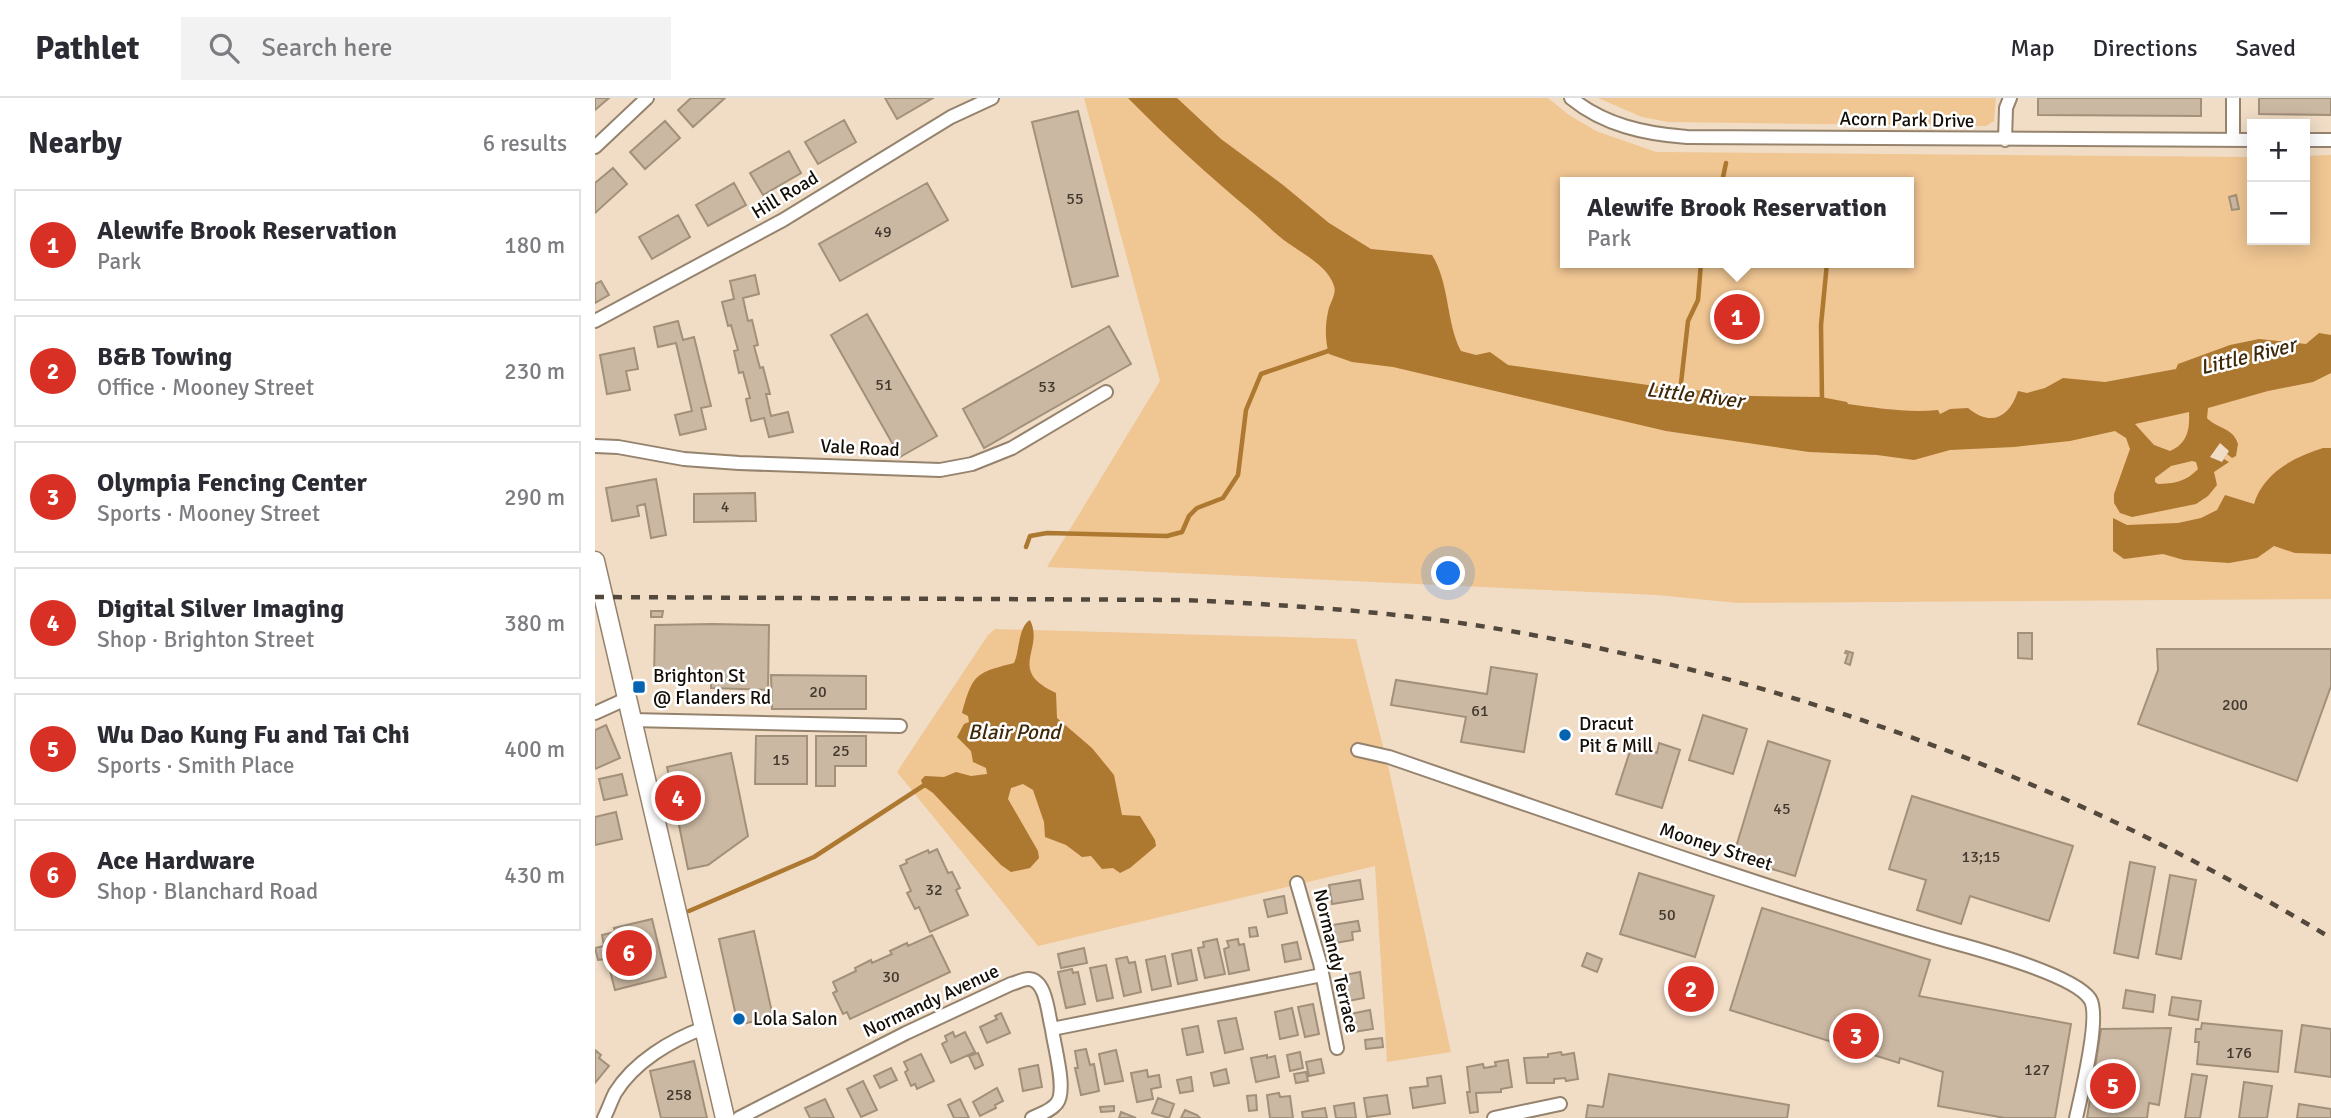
<!DOCTYPE html>
<html lang="en">
<head>
<meta charset="utf-8">
<style>
  body { margin:0; font-family:Signika,sans-serif; background:#f2f2f3; color:#2b2b33 }
  .controls { position:absolute; right:21px; top:21px; display:grid; overflow:hidden; border-radius:0px; box-shadow:0 4px 18px #0003 }
  .controls button { width:63px; height:63px; display:grid; place-items:center; padding:0; border:0; border-bottom:2px solid #e1e1e2; background:#fff; color:#2b2b33; font:35px sans-serif }
  .you { position:absolute; left:854px; top:476px; width:24px; height:24px; margin:-18px; border:5px solid #fff; border-radius:50%; background:#1a73e8; box-shadow:0 0 0 10px #1a73e833 }
  .badge { display:grid; place-items:center; width:46px; height:46px; border-radius:50%; background:#d93025; color:#fff; font-size:23px; font-weight:700 }
  .pin { position:absolute; translate:-50% -50%; border:4px solid #fff; box-shadow:0 2px 7px #0006 }
  .popup { position:absolute; left:965px; top:79px; width:354px; height:91px; box-sizing:border-box; display:grid; place-content:center; border-radius:0px; background:#fff; filter:drop-shadow(0 2px 5px #0005); font-size:23px; white-space:nowrap; color:#7c7c81 }
  .popup b { font-size:26px; color:#2b2b33 }
  .popup::after { content:''; position:absolute; left:50%; top:100%; margin-left:-14px; border:14px solid transparent; border-top-color:#fff }
  .list { margin:0; padding:0; list-style:none }
  h2 { display:flex; justify-content:space-between; align-items:center; height:91px; margin:0; padding:0 28px; font-size:30px }
  h2 small { font-size:23px; font-weight:400; color:#7c7c81 }
  .list li { display:grid; grid-template-columns:46px 1fr auto; gap:21px; align-items:center; box-sizing:border-box; height:112px; margin:0 14px 14px; padding:0 14px; border:2px solid #e1e1e2; border-radius:0px }
  .list b { display:block; font-size:26px; white-space:nowrap }
  .list p { margin:0; font-size:23px; white-space:nowrap; color:#7c7c81 }
  .list em { font-size:23px; font-style:normal; color:#7c7c81 }
  .icon { flex:none; width:38px; height:38px; fill:none; stroke:currentColor; stroke-width:2; stroke-linecap:round; stroke-linejoin:round }
  .map { position:relative; flex:none; width:1736px; height:1020px; overflow:hidden }
  header { display:flex; align-items:center; gap:42px; box-sizing:border-box; height:98px; padding:0 35px; background:#fff; border-bottom:2px solid #e1e1e2 }
  header strong { font-size:33px }
  nav { display:flex; gap:38px; margin-inline-start:auto; font-size:24px }
  .search { width:490px; height:63px; background:#f2f2f3; display:flex; align-items:center; gap:18px; box-sizing:border-box; padding:0 24px; border-radius:0px; color:#7c7c81; font-size:26px }
  main { display:flex }
  aside { flex:1; background:#fff }
  .map>svg:first-child { display:block }
</style>
</head>
<body>
<header>
<strong>Pathlet</strong>
<div class="search"><svg class="icon" aria-label="search" viewBox="0 0 24 24"><circle cx="10" cy="10" r="6"/><path d="M15 15l6 6"/></svg>Search here</div>
<nav><a>Map</a><a>Directions</a><a>Saved</a></nav>
</header>
<main>
<aside>
<h2>Nearby<small>6 results</small></h2>
<ul class="list">
<li><span class="badge">1</span><div><b>Alewife Brook Reservation</b><p>Park</p></div><em>180 m</em></li>
<li><span class="badge">2</span><div><b>B&amp;B Towing</b><p>Office · Mooney Street</p></div><em>230 m</em></li>
<li><span class="badge">3</span><div><b>Olympia Fencing Center</b><p>Sports · Mooney Street</p></div><em>290 m</em></li>
<li><span class="badge">4</span><div><b>Digital Silver Imaging</b><p>Shop · Brighton Street</p></div><em>380 m</em></li>
<li><span class="badge">5</span><div><b>Wu Dao Kung Fu and Tai Chi</b><p>Sports · Smith Place</p></div><em>400 m</em></li>
<li><span class="badge">6</span><div><b>Ace Hardware</b><p>Shop · Blanchard Road</p></div><em>430 m</em></li>
</ul>
</aside>
<div class="map">
<svg width="1736" height="1020" viewBox="0 0 1736 1020">
  <rect width="100%" height="100%" fill="#f1ddc6"/>
  <path fill="#f0c693" fill-rule="evenodd" d="M489 0H953L974 17 1001 33 1061 54 1657 59V142H1710V58L1736 57V501L1142 505 1062 497 452 469 565 283ZM970 84H1314V165H970Z
    M1003 0H1401L1399 23 1391 28 1073 24 1047 19Z
    M400 531 761 541 794 672 856 954 792 964 780 768 443 848 302 674 393 537Z"/>
  <path fill="#ad7830" fill-rule="evenodd" d="M533 0H582L626 41 688 87 734 125 776 151 837 157C855 186 851 225 866 253L881 257 895 254 913 267 1053 287 1156 298 1226 299 1252 304 1253 306C1283 310 1312 315 1343 312L1345 316 1355 311 1373 310C1396 329 1414 320 1423 293L1432 295 1450 290 1468 280 1510 284 1581 271 1583 266 1635 247 1664 241 1711 246 1724 235 1736 237V275L1718 284 1673 293 1613 310 1612 320C1622 331 1638 329 1643 346L1641 358 1637 360 1632 356 1629 361 1634 364 1619 374 1622 387 1613 398 1601 406 1537 419 1525 415 1519 405V396L1535 351 1531 340 1520 333 1475 343 1419 349 1355 352 1319 362 1282 357 1214 354 1071 333 798 269 757 264 734 256C730 243 730 227 733 214 734 206 742 196 739 188 733 168 708 156 693 145 680 136 668 123 656 113 613 77 572 40 533 0ZM1594 314C1595 332 1592 346 1575 353L1559 347 1540 326ZM1597 363 1601 364 1603 371C1592 383 1579 386 1563 386L1560 384V380L1576 368Z
    M1728 350H1736V456L1700 455 1679 448 1662 460 1634 465 1589 462 1568 456 1529 461 1518 453V420L1532 427 1583 425 1606 420 1622 412 1630 397 1659 406C1668 375 1699 359 1728 350Z
    M435 522C450 552 411 572 461 595L462 620 497 650 519 677 527 717 545 718 560 742 561 748 535 770 525 775 518 770 507 771 496 758 487 759 471 747 450 739 449 724 438 692 428 686 416 690 413 701 443 753 444 760 435 770 416 774 406 767 338 695 328 688 326 682 330 678 349 679 361 674 376 678 392 676 391 670 378 664 376 653 362 639 369 626 374 624 373 618 367 615C378 576 380 575 419 565 425 552 423 529 435 522Z"/>
  <path fill="#f1ddc6" d="M1625 345 1634 353 1627 364 1615 359Z"/>
  <g fill="none" stroke-linecap="round" stroke-linejoin="round">
    <path stroke="#ad7830" stroke-width="4.5" d="M1127 84 1131 65
      M1085 294 1093 223 1103 202 1106 165
      M1227 303 1226 227 1232 165
      M431 449 435 438 452 435 572 438 587 434 594 418 602 410 628 400 643 377 651 312 666 276 739 251
      M94 813 219 759 328 688 334 687"/>
  </g>
  <path fill="#cbb8a2" stroke="#a2907a" stroke-width="2" d="M0 0H14L0 12Z
    M96 0H130L98 29 83 12Z
    M290 0H338L302 21Z
    M1443 0H1606V18L1443 17Z
    M1664 0H1736V17L1664 16Z
    M483 13 523 178 477 189 437 24Z
    M249 22 261 44 223 66 210 44Z
    M70 23 85 40 50 71 35 54Z
    M194 53 206 75 168 97 155 75Z
    M18 70 32 86 0 115V85Z
    M139 85 151 107 113 128 101 107Z
    M332 85 353 122 245 183 224 146Z
    M1641 97 1644 111 1637 112 1634 99Z
    M83 117 95 139 57 161 44 139Z
    M160 177 164 196 148 200 153 223 157 222 163 247 159 248 165 270 168 269 175 296H171L176 318 193 314 198 334 174 339 169 320 156 323 151 301 155 300 148 274 144 275 139 253 143 252 136 227 133 228 127 204 139 201 135 183Z
    M6 183 14 197 0 205V186Z
    M272 216 342 338 305 359 236 237Z
    M83 223 88 242 99 239 116 308 106 310 111 331 85 337 80 317 97 313 81 245 63 249 59 229Z
    M514 228 536 266 389 350 368 311Z
    M39 250 43 271 31 273 35 292 12 296 5 257Z
    M61 381 71 437 56 440 50 406 42 408 44 418 17 423 11 390Z
    M160 395 161 423 99 424V396Z
    M56 513H68L67 519H56Z
    M117 526 174 527 173 592 116 590V582L59 581 60 527Z
    M1423 535H1437V561L1423 560Z
    M1562 551H1736V588L1702 683 1543 626 1563 572Z
    M1251 553 1258 555 1255 567 1250 565 1253 556 1250 555Z
    M896 569 942 576 929 654 866 644 871 619 796 607 801 582 892 596Z
    M176 577 271 578V611H177Z
    M1108 617 1152 631 1138 676 1094 662Z
    M11 627 25 660 0 671V632Z
    M161 638H212V686H160Z
    M221 638H271V668H240V688H221Z
    M1173 643 1235 663 1200 778 1138 759Z
    M1064 645 1085 652 1067 710 1021 696 1037 647 1062 655Z
    M136 655 153 738 113 767 93 771 72 669Z
    M27 676 32 697 9 702 4 681Z
    M1317 698 1478 748 1454 823 1375 798 1366 826 1322 812 1331 782 1294 771Z
    M21 714 27 741 0 747V719Z
    M342 751 353 775 357 774 365 790 361 792 373 817 335 834 324 809 320 811 312 795 316 793 305 768 312 765 311 762 333 752 334 755Z
    M1535 764 1560 769 1543 860 1519 855Z
    M1044 775 1119 798 1100 859 1025 836Z
    M1575 777 1601 782 1586 861 1561 856Z
    M765 782 768 801 737 806 734 787Z
    M689 798 692 815 673 819 669 802Z
    M1167 810 1335 862 1324 898 1476 926 1460 1020H1410L1343 1008 1348 974 1305 960 1304 965 1135 912Z
    M57 821 71 879 20 892 12 861 3 862 0 850 9 848 7 837 20 834 19 830Z
    M763 823 765 833 757 834 758 842 740 845 737 827Z
    M661 829 663 838 655 839 654 830Z
    M159 833 178 919 143 927 124 841Z
    M337 837 355 874 255 921 252 914 248 916 238 895 242 893 238 884 261 873 260 870 276 862 277 865 297 856 295 853 312 845 313 848Z
    M622 841 630 876 610 880 603 850 609 849 608 844Z
    M643 841 644 847 649 846 654 872 634 876 629 851 634 849 632 843Z
    M702 844 706 861 690 864 687 847Z
    M489 850 492 865 466 870 463 856Z
    M596 852 602 882 583 886 577 856Z
    M992 855 1007 861 1002 874 987 868Z
    M570 858 576 888 557 892 551 862Z
    M532 859 534 865 540 864 546 894 529 898 521 861Z
    M511 867 518 900 502 903 495 870Z
    M477 871 478 875 483 874 490 906 471 910 463 874Z
    M765 874 769 900 753 903 749 877Z
    M1531 892 1560 897 1558 914 1528 910Z
    M1577 899 1606 903 1603 922 1574 917Z
    M718 906 724 936 710 939 703 909Z
    M697 910 703 937 685 941 680 914Z
    M775 912 778 931 758 934 755 916Z
    M406 915 415 935 392 945 385 929 402 921 400 918Z
    M641 920 648 951 630 955 623 923Z
    M1607 925 1687 933 1683 974 1602 966 1604 944H1600L1601 931H1606Z
    M1707 927 1736 931V979L1700 974Z
    M603 928 608 954 592 957 587 931Z
    M1576 930 1564 1007 1554 1005 1552 1020H1492L1506 931Z
    M358 934 360 939 370 934 380 954 356 965 347 946 352 943 350 938Z
    M787 940 788 949 771 951 770 942Z
    M491 951 495 967 499 966 504 993 486 997 480 970H483L480 953Z
    M0 952 6 957 4 960 14 968 0 985Z
    M521 952 528 983 510 986 504 956Z
    M705 954 708 970 695 973 692 957Z
    M966 954 967 957 979 955 983 981 971 983 970 980 959 981V985H932L929 960 953 959V956Z
    M383 955 388 967 380 971 374 958Z
    M326 956 339 983 322 991 320 986 316 988 310 974 313 972 309 964Z
    M672 957V960L680 958 684 979 661 984 656 960Z
    M726 961 729 975 714 978 711 964Z
    M913 962 917 989 906 991V994L881 995 883 1014 875 1015 872 994H875L872 969 888 966 889 970 901 968 900 964Z
    M99 963 112 1020H66L55 973Z
    M443 967 447 989 428 993 424 971Z
    M296 970 302 982 285 990 279 978Z
    M631 971 634 985 619 988 616 975Z
    M552 972 553 979 564 977 566 989 556 991 558 1001 542 1004 536 975Z
    M711 974 713 983 701 985 699 976Z
    M1014 976 1194 1007 1192 1020H991L993 1007 1008 1009Z
    M1597 976 1612 978 1605 1020H1590Z
    M846 978 850 1005 818 1010 815 990 833 988 832 980Z
    M596 979 598 993 585 995 582 982Z
    M268 983 282 1012 266 1019 252 991Z
    M1649 984 1677 988 1672 1020H1644Z
    M402 990 408 1003 400 1007 401 1010 385 1018 378 1004Z
    M684 995 685 999 695 998 698 1020H675L672 997Z
    M661 997 662 1012 654 1013 652 998Z
    M792 997 795 1016 772 1019 769 1000Z
    M563 1000 579 1006 574 1020 557 1015Z
    M230 1001 239 1020H215L210 1010Z
    M365 1001 374 1020H359L353 1007Z
    M759 1005 761 1020H741L739 1008Z
    M1704 1006 1736 1011V1020H1702Z
    M519 1008V1013L506 1014 505 1009Z
    M730 1010 732 1020H708L707 1014Z
    M590 1012 602 1017 605 1020H586Z
    M526 1014 541 1020H524Z"/>
  <g fill="none" stroke-linecap="round" stroke-linejoin="round">
    <defs>
      <path id="street" d="M976 0C1009 27 1050 36 1092 39L1657 42
        M1638 0V42
        M1410 42 1411 10 1415 0
        M1710 42H1736
        M0 49 52 0
        M0 223 188 122 356 19 397 0
        M0 348 23 349 89 361 144 365 345 372 377 366 417 350 511 294
        M0 615 31 601
        M36 622 305 628
        M763 652 794 659C980 723 1165 789 1353 843 1383 851 1479 877 1495 901 1506 918 1486 997 1481 1020
        M702 785 725 865 742 950
        M9 1020C13 1012 16 1003 20 995 39 964 76 942 109 930
        M144 1020 311 935 416 886C421 885 428 881 433 881 452 881 453 918 457 931L727 877
        M437 1020C445 1016 456 1013 462 1005 472 992 459 948 457 931
        M899 1020 965 1006"/>
      <path id="secondary" d="M0 463 130 1020"/>
    </defs>
    <use href="#street" stroke="#95836e" stroke-width="16"/>
    <use href="#secondary" stroke="#95836e" stroke-width="21"/>
    <use href="#street" stroke="#fff" stroke-width="12"/>
    <use href="#secondary" stroke="#fff" stroke-width="18"/>
    <path stroke="#52483c" stroke-width="4.5" stroke-dasharray="9 9" stroke-linecap="butt" d="M0 499 590 502C691 507 792 513 892 529 1194 579 1474 682 1736 840"/>
  </g>
  <g fill="#0564b1" stroke="#fff" stroke-width="2.5">
    <rect x="37" y="582" width="14" height="14" rx="3.5"/>
    <circle cx="970" cy="637" r="7"/>
    <circle cx="144" cy="921" r="7"/>
  </g>
  <g text-anchor="middle" dominant-baseline="central" stroke-width="5" stroke-linejoin="round" paint-order="stroke">
    <g font-size="16" fill="#42382d">
      <text x="480" y="101">55</text>
      <text x="288" y="134">49</text>
      <text x="289" y="287">51</text>
      <text x="452" y="289">53</text>
      <text x="130" y="409">4</text>
      <text x="223" y="594">20</text>
      <text x="1640" y="607">200</text>
      <text x="885" y="613">61</text>
      <text x="246" y="653">25</text>
      <text x="186" y="662">15</text>
      <text x="1187" y="711">45</text>
      <text x="1386" y="759">13;15</text>
      <text x="339" y="792">32</text>
      <text x="1072" y="817">50</text>
      <text x="296" y="879">30</text>
      <text x="1644" y="955">176</text>
      <text x="1442" y="972">127</text>
      <text x="84" y="997">258</text>
    </g>
    <g font-size="19" fill="#140e06" stroke="#fff">
      <text transform="translate(1312 22) rotate(1)">Acorn Park Drive</text>
      <text transform="translate(190 97) rotate(-31)">Hill Road</text>
      <text transform="translate(265 350) rotate(3)">Vale Road</text>
      <text transform="translate(1121 749) rotate(18)">Mooney Street</text>
      <text transform="translate(741 863) rotate(77)">Normandy Terrace</text>
      <text transform="translate(336 903) rotate(-25)">Normandy Avenue</text>
    </g>
    <g font-size="19" fill="#140e06" stroke="#fff" text-anchor="start">
      <text x="58" y="578">Brighton St<tspan x="58" dy="22">@ Flanders Rd</tspan></text>
      <text x="984" y="626">Dracut<tspan x="984" dy="22">Pit &amp; Mill</tspan></text>
      <text x="158" y="921">Lola Salon</text>
    </g>
    <g font-size="21" font-style="italic" fill="#3f2808" stroke="#fff">
      <text transform="translate(1653 258) rotate(-14)">Little River</text>
      <text transform="translate(1100 297) rotate(7)">Little River</text>
      <text x="419" y="634">Blair Pond</text>
    </g>
  </g>
</svg>
<div class="controls">
<button>+</button>
<button>−</button>
</div>
<div class="you"></div>
<div class="pin badge" style="left:1142px;top:219px">1</div>
<div class="popup"><b>Alewife Brook Reservation</b>Park</div>
<div class="pin badge" style="left:1096px;top:891px">2</div>
<div class="pin badge" style="left:1261px;top:938px">3</div>
<div class="pin badge" style="left:83px;top:700px">4</div>
<div class="pin badge" style="left:1518px;top:988px">5</div>
<div class="pin badge" style="left:34px;top:855px">6</div>
</div>
</main>
</body>
</html>
